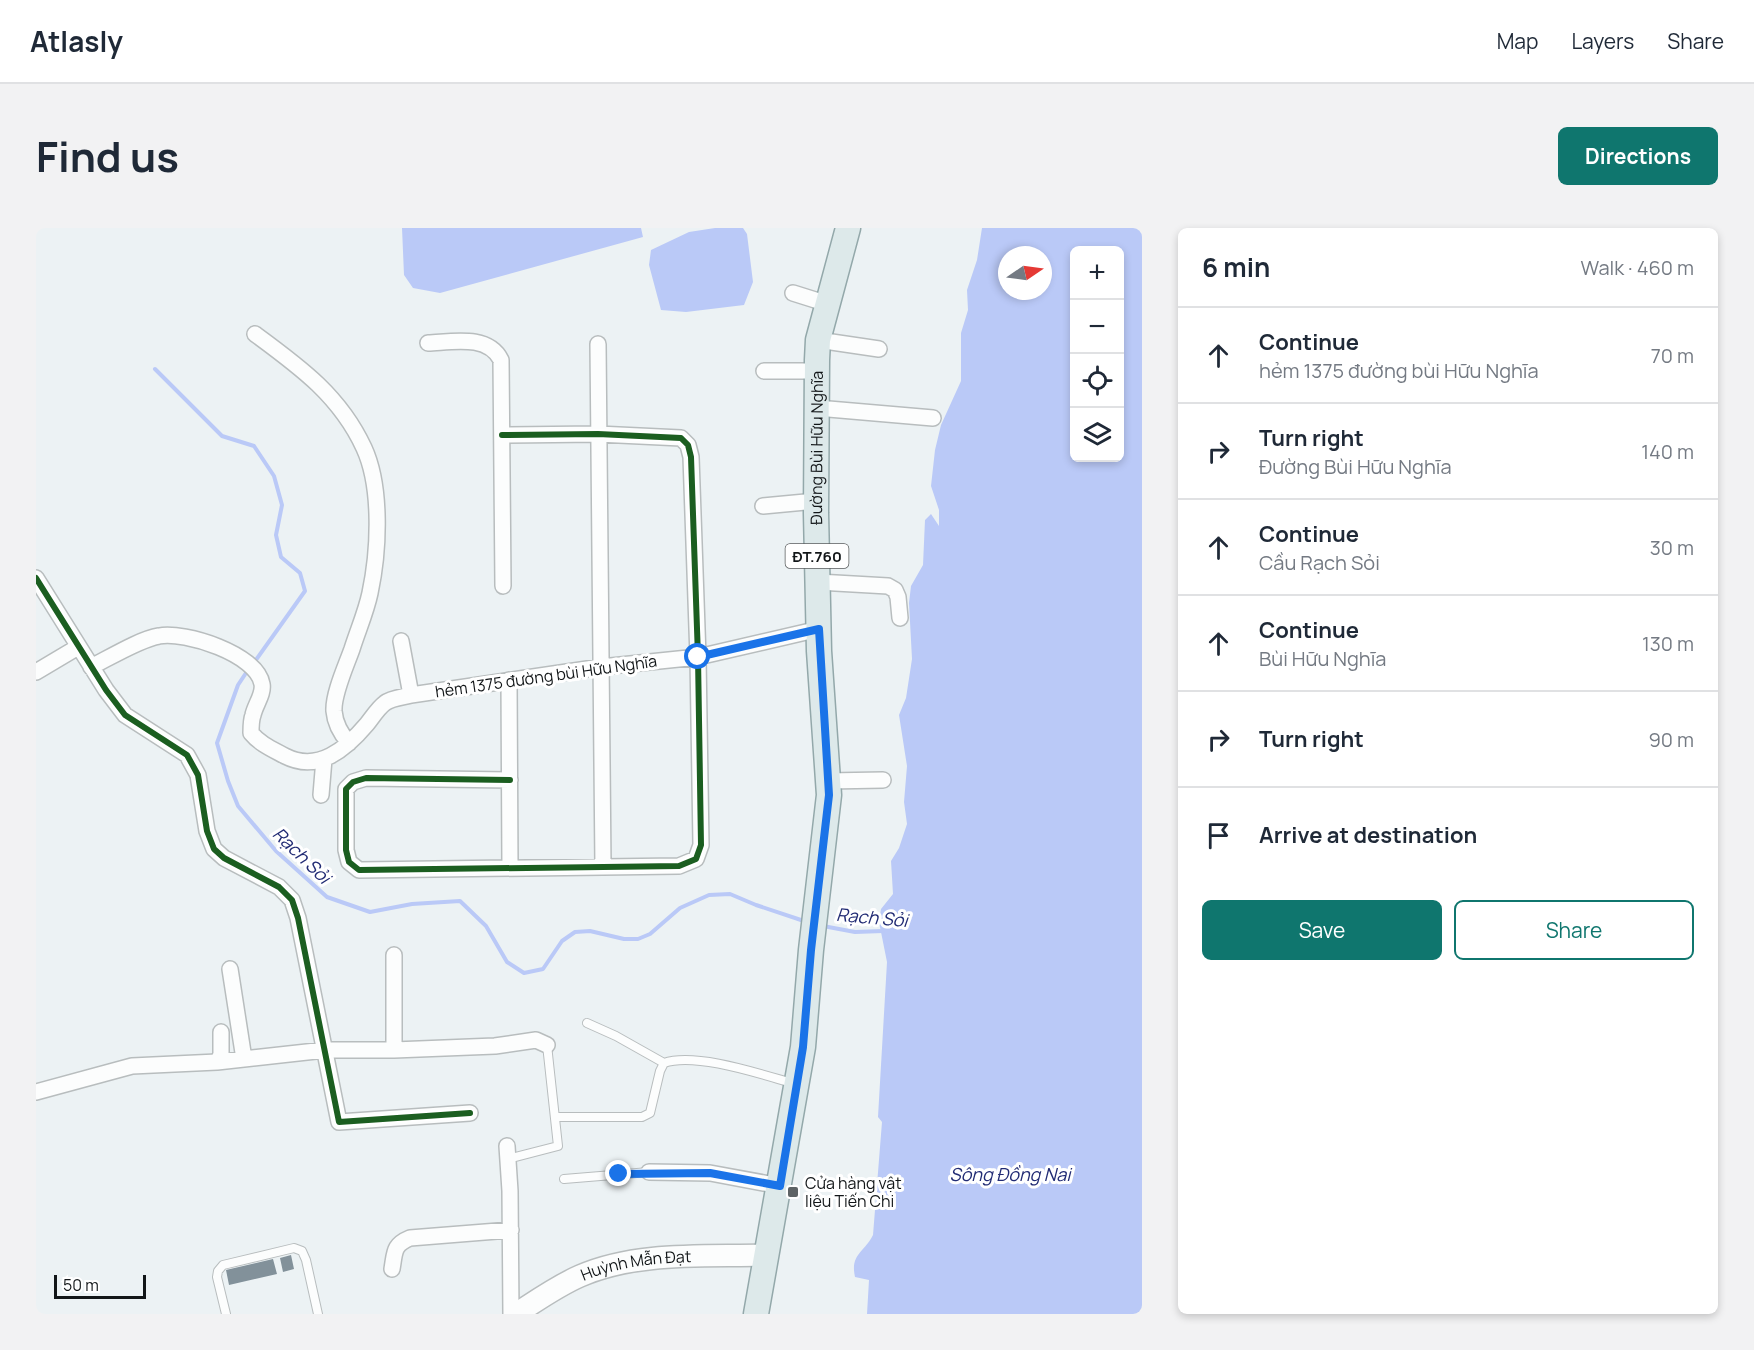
<!DOCTYPE html>
<html lang="en">
<head>
<meta charset="utf-8">
<style>
  body { margin:0; font-family:Manrope,sans-serif; background:#f2f2f3; color:#1f2937 }
  .controls { position:absolute; right:18px; top:18px; display:grid; overflow:hidden; border-radius:9px; box-shadow:0 3px 9px #0003 }
  .controls button { width:54px; height:54px; display:grid; place-items:center; padding:0; border:0; border-bottom:2px solid #e0e1e3; background:#fff; color:#1f2937; font:30px sans-serif }
  .compass { position:absolute; left:962px; top:18px; width:54px; height:54px; border-radius:50%; background:#fff; box-shadow:0 3px 9px #0003; rotate:77deg }
  .scale { position:absolute; left:18px; bottom:15px; width:92px; box-sizing:border-box; padding-left:6px; border:3px solid #121618; border-top:0; font-size:16px; line-height:21px; white-space:nowrap; color:#121618; -webkit-text-stroke:4px #fff; paint-order:stroke }
  .stop { position:absolute; width:18px; height:18px; margin:-14px; border:4px solid #1a73e8; border-radius:50%; background:#fff }
  .stop.end { background:#1a73e8; border-color:#fff; box-shadow:0 2px 6px #0008 }
  .list { margin:0; padding:0; list-style:none }
  h2 { display:flex; justify-content:space-between; align-items:center; height:78px; margin:0; padding:0 24px; font-size:26px }
  h2 small { font-size:20px; font-weight:400; color:#747a83 }
  .list li { display:grid; grid-template-columns:39px 1fr auto; gap:18px; align-items:center; box-sizing:border-box; height:96px; padding:0 24px; border-top:2px solid #e0e1e3 }
  .list b { display:block; font-size:22px; white-space:nowrap }
  .list p { margin:0; font-size:20px; white-space:nowrap; color:#747a83 }
  .list em { font-size:20px; font-style:normal; color:#747a83 }
  .actions { display:flex; gap:12px; padding:18px 24px }
  .actions a { flex:1; padding:14px 0; border:2px solid #0f766e; border-radius:9px; text-align:center; font-size:21px; color:#0f766e }
  .actions .main { background:#0f766e; color:#fff }
  .icon { flex:none; width:33px; height:33px; fill:none; stroke:currentColor; stroke-width:2; stroke-linecap:round; stroke-linejoin:round }
  .map { position:relative; flex:none; width:1106px; height:1086px; overflow:hidden; border-radius:9px }
  header { display:flex; align-items:center; gap:36px; box-sizing:border-box; height:84px; padding:0 30px; background:#fff; border-bottom:2px solid #e0e1e3 }
  header strong { font-size:28px }
  nav { display:flex; gap:33px; margin-inline-start:auto; font-size:21px }
  .intro { display:flex; align-items:center; justify-content:space-between; box-sizing:border-box; height:144px; padding:0 36px }
  h1 { margin:0; font-size:42px }
  .button { padding:15px 27px; border-radius:9px; background:#0f766e; color:#fff; font-size:21px; font-weight:700 }
  main { display:flex; gap:36px; padding:0 36px }
  aside { flex:1; background:#fff; border-radius:9px; box-shadow:0 3px 9px #0003 }
  .map>svg:first-child { display:block }
</style>
</head>
<body>
<header>
<strong>Atlasly</strong>
<nav><a>Map</a><a>Layers</a><a>Share</a></nav>
</header>
<div class="intro"><h1>Find us</h1><a class="button">Directions</a></div>
<main>
<div class="map">
<svg width="1106" height="1086" viewBox="0 0 1106 1086">
  <rect width="100%" height="100%" fill="#ecf2f4"/>
  <path fill="#bac9f7" fill-rule="evenodd" d="M366 0H605L607 9 404 65 377 60 368 47Z
    M679 0H707L711 6 717 54 708 77 650 84 625 82 613 37 615 22 653 4Z
    M946 0H1106V1086H831L833 1052 819 1049C814 1026 828 1025 837 1007L846 894 842 889 851 734 843 694 845 681 857 666 855 633 863 620 871 596 868 574 871 538 863 487 870 470 876 431 873 375 875 358 887 337 889 292 895 286 903 298V282L895 258 899 222 905 197 925 153V105L932 82 931 62 941 32ZM1084 22V230H1038V22ZM971 27H1007V63H971Z"/>
  <g fill="none" stroke-linecap="round" stroke-linejoin="round">
    <path stroke="#bac9f7" stroke-width="4" d="M119 141 186 208 218 218 238 248 246 277 240 307 245 329 264 345 269 363 217 436
      M212 442 202 457 181 515 192 553 202 578 240 623 291 669 334 684 376 676 424 673 450 698 471 734 488 745 507 741 526 713 539 704 554 703 588 711H602L614 706 644 680 673 667 694 666 720 677 771 694
      M787 698 819 704 847 703"/>
  </g>
  <path fill="#82919a" d="M255 1027 258 1041 247 1044 244 1030Z
    M237 1031 241 1046 193 1057 190 1042Z"/>
  <g fill="none" stroke-linecap="round" stroke-linejoin="round">
    <defs>
      <path id="service" d="M551 795 580 808 628 835
        M520 889H606L614 885 624 843 628 835C659 824 724 846 756 855
        M472 931 522 918 511 817
        M528 951 613 944
        M190 1086 181 1049 182 1043 187 1037 258 1020 266 1023 270 1032 282 1086"/>
      <path id="minor" d="M757 65 792 76
        M219 106C264 139 304 168 328 220 346 259 343 323 334 365 330 384 322 402 316 421 310 438 297 466 298 483 299 495 305 506 313 515
        M782 112 843 121
        M392 115C416 114 452 106 465 132L467 358
        M562 116 567 639
        M728 143H781
        M781 180 897 190
        M466 207 562 206 645 210 652 217 655 229 662 429 665 617 660 631 643 638 323 642 313 634 310 622V561L317 554 330 550 474 552
        M727 278 780 273
        M0 350 70 462 89 487 151 527 162 547 171 603 178 621 188 630 243 659 256 672 262 690 303 894 434 885
        M782 354 852 358 859 362 862 369 864 390
        M365 413 375 467
        M55 439C73 430 104 411 123 408 149 403 221 426 226 456 228 466 219 477 217 487 215 492 215 499 215 505 224 516 236 521 249 528 282 545 310 521 331 496 336 490 342 480 349 475 355 470 368 469 375 467L565 439 662 429 783 401
        M0 444 42 419
        M473 452 474 640
        M792 553 847 552
        M285 567 288 531
        M358 727V822
        M194 741 208 831
        M181 834 185 827V804
        M0 864 96 838 181 834 289 822H358L459 818 500 812 511 817
        M471 918 474 963 475 1086
        M613 944 674 945 744 958
        M356 1041C359 1024 357 1017 374 1010L475 1002"/>
      <g id="secondary">
        <path id="s1" d="M480 1086C500 1073 521 1058 544 1048 601 1023 670 1029 731 1027"/>
      </g>
      <g id="primary">
        <path id="s2" d="M720 1086 767 819 775 722 793 567 783 423 780 285 781 132 782 112 812 0"/>
      </g>
    </defs>
    <use href="#service" stroke="#b8bdbe" stroke-width="10"/>
    <use href="#minor" stroke="#b8bdbe" stroke-width="18"/>
    <use href="#secondary" stroke="#b8bdbe" stroke-width="24"/>
    <use href="#primary" stroke="#93a8aa" stroke-width="27"/>
    <use href="#service" stroke="#fcfdfd" stroke-width="8"/>
    <use href="#minor" stroke="#fcfdfd" stroke-width="15"/>
    <use href="#secondary" stroke="#fcfdfd" stroke-width="21"/>
    <use href="#primary" stroke="#dde9ea" stroke-width="24"/>
    <defs>
      <path id="cycleway" d="M466 207 562 206 645 210 652 217 655 229 662 429 665 617 660 631 643 638 323 642 313 634 310 622V561L317 554 330 550 474 552
        M0 350 70 462 89 487 151 527 162 547 171 603 178 621 188 630 243 659 256 672 262 690 303 894 434 885"/>
    </defs>
    <use href="#cycleway" stroke="#fff" stroke-width="10"/>
    <use href="#cycleway" stroke="#1b5e20" stroke-width="6"/>
  </g>
  <g fill="none" stroke-linecap="round" stroke-linejoin="round">
    <path stroke="#1a73e8" stroke-width="8" d="M583 946 674 945 744 958 767 819 775 722 793 567 783 401 662 429"/>
  </g>
  <rect fill="#5e6365" stroke="#fff" stroke-width="2" x="751" y="958" width="12" height="12" rx="3"/>
  <g text-anchor="middle" dominant-baseline="central" stroke-width="6" stroke-linejoin="round" paint-order="stroke">
    <rect fill="#fff" stroke="#595c5d" stroke-width="1.5" x="749.5" y="316" width="63" height="24" rx="4.5"/>
    <g font-size="15" font-weight="bold" fill="#121618">
      <text x="781" y="328">ĐT.760</text>
    </g>
    <g font-size="16" fill="#121618" stroke="#fff">
      <text stroke="none"><textPath href="#s2" startOffset="872">Đường Bùi Hữu Nghĩa</textPath></text>
      <text transform="translate(510 448) rotate(-8)">hẻm 1375 đường bùi Hữu Nghĩa</text>
      <text stroke="none"><textPath href="#s1" startOffset="132">Huỳnh Mẫn Đạt</textPath></text>
    </g>
    <g font-size="16" fill="#121618" stroke="#fff" text-anchor="start">
      <text x="769" y="955">Cửa hàng vật<tspan x="769" dy="18">liệu Tiến Chi</tspan></text>
    </g>
    <g font-size="18" font-style="italic" fill="#212b74" stroke="#fff">
      <text transform="translate(266 627) rotate(44)">Rạch Sỏi</text>
      <text transform="translate(836 689) rotate(5)">Rạch Sỏi</text>
      <text x="974" y="946">Sông Đồng Nai</text>
    </g>
  </g>
</svg>
<div class="controls">
<button>+</button>
<button>−</button>
<button><svg class="icon" aria-label="locate" viewBox="0 0 24 24"><circle cx="12" cy="12" r="6"/><path d="M12 2v4M12 18v4M2 12h4M18 12h4"/></svg></button>
<button><svg class="icon" aria-label="layers" viewBox="0 0 24 24"><path d="M12 4l9 5-9 5-9-5zM3 14l9 5 9-5"/></svg></button>
</div>
<svg class="compass" viewBox="-18 -18 36 36"><path d="M0-13l5 13h-10z" fill="#e53935"/><path d="M0 13l5-13h-10z" fill="#747a83"/></svg>
<div class="scale">50 m</div>
<div class="stop" style="left:662px;top:429px"></div>
<div class="stop end" style="left:583px;top:946px"></div>
</div>
<aside>
<h2>6 min<small>Walk · 460 m</small></h2>
<ul class="list">
<li><svg class="icon" aria-label="ahead" viewBox="0 0 24 24"><path d="M12 20V5M6 11l6-6 6 6"/></svg><div><b>Continue</b><p>hẻm 1375 đường bùi Hữu Nghĩa</p></div><em>70 m</em></li>
<li><svg class="icon" aria-label="right" viewBox="0 0 24 24"><path d="M7 20v-9h11M14 6l5 5-5 5"/></svg><div><b>Turn right</b><p>Đường Bùi Hữu Nghĩa</p></div><em>140 m</em></li>
<li><svg class="icon" aria-label="ahead" viewBox="0 0 24 24"><path d="M12 20V5M6 11l6-6 6 6"/></svg><div><b>Continue</b><p>Cầu Rạch Sỏi</p></div><em>30 m</em></li>
<li><svg class="icon" aria-label="ahead" viewBox="0 0 24 24"><path d="M12 20V5M6 11l6-6 6 6"/></svg><div><b>Continue</b><p>Bùi Hữu Nghĩa</p></div><em>130 m</em></li>
<li><svg class="icon" aria-label="right" viewBox="0 0 24 24"><path d="M7 20v-9h11M14 6l5 5-5 5"/></svg><div><b>Turn right</b></div><em>90 m</em></li>
<li><svg class="icon" aria-label="arrive" viewBox="0 0 24 24"><path d="M6 21V4h12l-3 4 3 4H6"/></svg><div><b>Arrive at destination</b></div></li>
</ul>
<div class="actions"><a class="main">Save</a><a>Share</a></div>
</aside>
</main>
</body>
</html>
